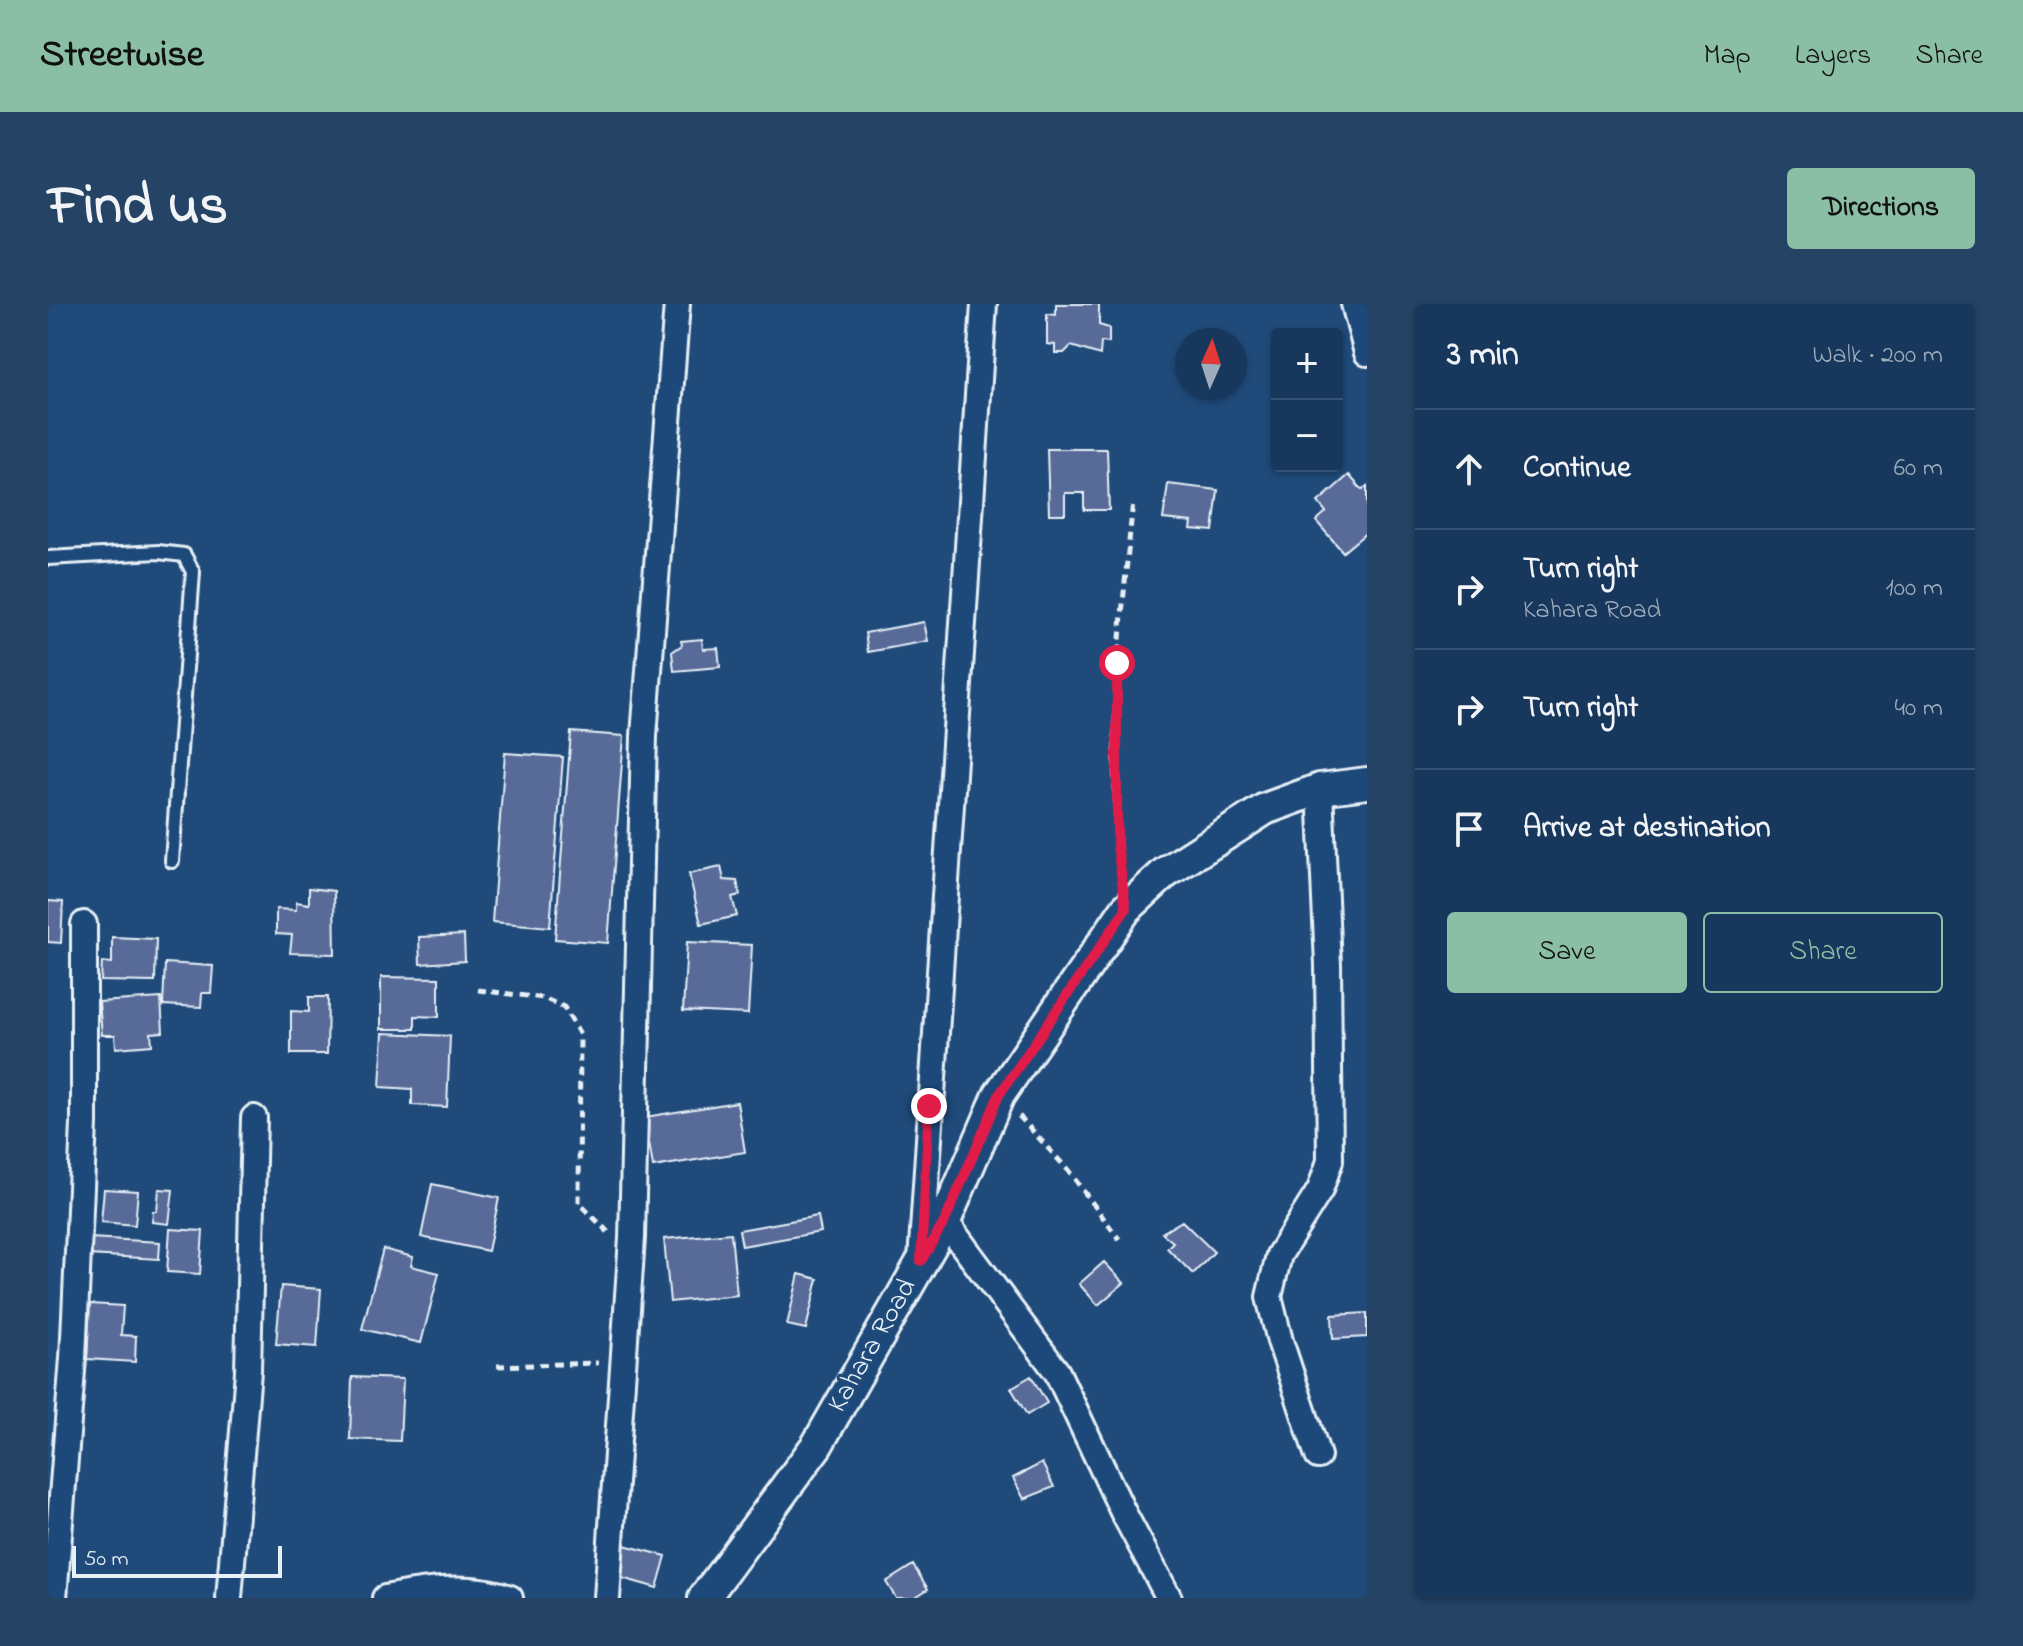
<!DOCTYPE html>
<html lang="en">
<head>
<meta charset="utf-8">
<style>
  body { margin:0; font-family:"Indie Flower",sans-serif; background:#244365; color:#f1f3f6 }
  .controls { position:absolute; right:24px; top:24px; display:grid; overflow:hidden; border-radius:8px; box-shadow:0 2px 6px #0004 }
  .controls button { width:72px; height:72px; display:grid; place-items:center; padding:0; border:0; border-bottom:2px solid #365272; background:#17385c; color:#f1f3f6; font:40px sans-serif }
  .compass { position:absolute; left:1127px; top:24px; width:72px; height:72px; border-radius:50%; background:#17385c; box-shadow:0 2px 6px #0004; rotate:3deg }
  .scale { position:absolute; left:24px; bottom:20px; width:210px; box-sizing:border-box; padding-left:8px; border:4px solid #e8f1f8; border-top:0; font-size:22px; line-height:28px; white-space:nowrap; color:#e8f1f8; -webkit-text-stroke:6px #1f4a7a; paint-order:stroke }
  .stop { position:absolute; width:24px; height:24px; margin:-18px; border:6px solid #e11d48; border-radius:50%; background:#fff }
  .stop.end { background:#e11d48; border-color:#fff; box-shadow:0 2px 8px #0008 }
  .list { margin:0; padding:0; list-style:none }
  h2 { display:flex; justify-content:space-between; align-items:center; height:104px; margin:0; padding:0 32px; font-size:34px }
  h2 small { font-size:26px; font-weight:400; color:#9eacbb }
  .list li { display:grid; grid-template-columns:52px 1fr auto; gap:24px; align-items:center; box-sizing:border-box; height:120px; padding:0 32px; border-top:2px solid #365272 }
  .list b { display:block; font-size:30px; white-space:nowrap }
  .list p { margin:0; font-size:26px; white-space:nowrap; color:#9eacbb }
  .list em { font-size:26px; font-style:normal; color:#9eacbb }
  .actions { display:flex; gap:16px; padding:24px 32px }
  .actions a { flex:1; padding:18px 0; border:2px solid #8abfa5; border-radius:8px; text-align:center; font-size:28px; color:#8abfa5 }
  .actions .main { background:#8abfa5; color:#111 }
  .icon { flex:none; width:44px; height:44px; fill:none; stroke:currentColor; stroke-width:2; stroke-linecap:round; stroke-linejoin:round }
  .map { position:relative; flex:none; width:1319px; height:1294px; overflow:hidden; border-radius:8px }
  header { display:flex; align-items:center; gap:48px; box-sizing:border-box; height:112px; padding:0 40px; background:#8abfa5; color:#111 }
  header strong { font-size:38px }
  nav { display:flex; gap:44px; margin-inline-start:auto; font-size:28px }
  .intro { display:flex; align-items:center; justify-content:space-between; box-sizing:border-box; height:192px; padding:0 48px }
  h1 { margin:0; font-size:56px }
  .button { padding:20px 36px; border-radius:8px; background:#8abfa5; color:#111; font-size:28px; font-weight:700 }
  main { display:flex; gap:48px; padding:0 48px }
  aside { flex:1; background:#17385c; border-radius:8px; box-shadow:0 2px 6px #0004 }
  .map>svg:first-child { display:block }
</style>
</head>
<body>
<header>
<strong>Streetwise</strong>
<nav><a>Map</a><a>Layers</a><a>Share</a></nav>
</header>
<div class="intro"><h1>Find us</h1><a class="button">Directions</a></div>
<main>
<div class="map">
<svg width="1319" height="1294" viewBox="0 0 1319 1294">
  <rect width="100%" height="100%" fill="#1f4a7a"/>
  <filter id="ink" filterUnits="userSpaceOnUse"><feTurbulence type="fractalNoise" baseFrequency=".0125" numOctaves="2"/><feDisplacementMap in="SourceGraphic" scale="16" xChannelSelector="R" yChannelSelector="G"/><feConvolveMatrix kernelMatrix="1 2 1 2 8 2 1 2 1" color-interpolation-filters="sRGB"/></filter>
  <g filter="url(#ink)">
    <path fill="#596a98" stroke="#e8f1f8" stroke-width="2" d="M1008 0H1051V21L1061 24V39L1053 38 1052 51 1023 42 1016 49H1007V41L999 40V10L1008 11Z
      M999 145H1059L1061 206H1036V189H1017V210H1001Z
      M1301 171 1314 186 1319 182V228L1295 248 1268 217 1278 208 1270 198Z
      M1120 180 1170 186 1165 227 1143 225 1144 218 1115 215Z
      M876 318 880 337 820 348 817 329Z
      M654 335 655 345 670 344 672 363 626 367 624 348 634 341 633 337Z
      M523 428 576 432 560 639 507 635Z
      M457 449 515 453 502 623 444 618Z
      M673 563 676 576 689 577 692 591 684 593 689 612 653 620 641 570Z
      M261 584 286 587 287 650 242 649 244 631 228 630V605L248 606V598L261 600Z
      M0 597 15 598 13 639 0 638Z
      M416 631 417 657 372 660 371 633Z
      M64 633 108 635 107 678 53 677 54 658 64 659Z
      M639 638 704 641 700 710 635 707Z
      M117 659 165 662 163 689H154L153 703 115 701Z
      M333 673 391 674V713L367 712V725H333Z
      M261 693H280L279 750H243V707L261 708Z
      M113 694 115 728 103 729 104 741 68 744 67 731H54L51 698Z
      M335 729 402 732 399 803 364 801V785L332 783Z
      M689 798 697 848 605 863 597 813Z
      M384 880 451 894 440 947 373 933Z
      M56 885 90 887 87 921 53 918Z
      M111 885 125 886 121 920 104 918 105 907H109Z
      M770 912 773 928 694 942 691 926Z
      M1134 917 1166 948 1145 970 1119 944 1125 938 1114 929Z
      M122 925 155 927 152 970 119 968Z
      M683 929 689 991 622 998 616 935Z
      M42 934 112 938 111 955 40 951Z
      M335 945 365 953 363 962 391 969 373 1039 314 1025Z
      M1056 958 1076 979 1050 1001 1031 980Z
      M751 970 770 975 758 1025 739 1021Z
      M233 982 273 985 269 1043 228 1040Z
      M42 1000 75 1002 73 1031 88 1032 87 1058 39 1055Z
      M1319 1009V1033L1285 1035 1284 1011Z
      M983 1072 999 1099 979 1111 963 1084Z
      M304 1073 355 1075 352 1137 302 1135Z
      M994 1159 1006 1183 976 1195 965 1174Z
      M576 1241 618 1252 609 1284 567 1272Z
      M865 1261 880 1285 866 1294H848L838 1278Z"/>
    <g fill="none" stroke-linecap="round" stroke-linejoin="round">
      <defs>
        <path id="service" d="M0 254 110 248 136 251 145 268 124 557"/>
        <path id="minor" d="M1306 0 1319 49
          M897 917 1009 1068 1075 1208 1121 1294
          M873 957 936 0
          M1270 1152 1232 1037 1221 993 1231 951 1272 886 1282 857 1280 661 1272 485
          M6 1294 25 1054 36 820V620
          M181 1294 200 1067 206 814
          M337 1294C375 1286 426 1280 462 1294
          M559 1294 584 934 596 432 629 0"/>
        <path id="tertiary" d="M656 1294 769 1141 897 917 951 791 1078 605 1117 569 1217 505 1272 485 1319 479"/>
      </defs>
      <use href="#service" stroke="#e8f1f8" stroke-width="18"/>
      <use href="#minor" stroke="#e8f1f8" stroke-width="30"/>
      <use href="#tertiary" stroke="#e8f1f8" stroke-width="36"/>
      <path stroke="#e8f1f8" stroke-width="5" stroke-dasharray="8 6" stroke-linecap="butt" d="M1074 573C1057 449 1073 321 1085 197
        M430 686 495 694 516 703 532 731 531 899 560 928
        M971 812 1020 866 1071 935
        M449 1062 550 1059"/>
      <use href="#service" stroke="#1f4a7a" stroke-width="12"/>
      <use href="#minor" stroke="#1f4a7a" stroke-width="24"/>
      <use href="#tertiary" stroke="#1f4a7a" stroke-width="30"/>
    </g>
  </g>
  <g fill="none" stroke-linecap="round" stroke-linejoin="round" filter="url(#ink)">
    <path stroke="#e11d48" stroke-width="10" d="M881 802 873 957 897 917 951 791 1078 605 1069 540V359"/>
  </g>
  <g text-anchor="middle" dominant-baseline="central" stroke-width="6" stroke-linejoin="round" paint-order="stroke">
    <g font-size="28" fill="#e8f1f8" stroke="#1f4a7a">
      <text transform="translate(825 1042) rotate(-60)">Kahara Road</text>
    </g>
  </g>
</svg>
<div class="controls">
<button>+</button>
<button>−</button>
</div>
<svg class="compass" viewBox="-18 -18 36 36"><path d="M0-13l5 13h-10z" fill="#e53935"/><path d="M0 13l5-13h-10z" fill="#9eacbb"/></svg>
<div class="scale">50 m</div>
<div class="stop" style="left:1069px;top:359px"></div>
<div class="stop end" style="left:881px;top:802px"></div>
</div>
<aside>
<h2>3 min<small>Walk · 200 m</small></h2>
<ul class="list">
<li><svg class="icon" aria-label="ahead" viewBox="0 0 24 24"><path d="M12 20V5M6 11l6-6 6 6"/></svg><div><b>Continue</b></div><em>60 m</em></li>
<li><svg class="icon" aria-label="right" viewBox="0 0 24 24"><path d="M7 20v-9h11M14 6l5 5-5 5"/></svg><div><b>Turn right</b><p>Kahara Road</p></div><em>100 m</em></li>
<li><svg class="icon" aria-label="right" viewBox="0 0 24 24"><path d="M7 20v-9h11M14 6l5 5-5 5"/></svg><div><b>Turn right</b></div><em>40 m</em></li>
<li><svg class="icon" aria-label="arrive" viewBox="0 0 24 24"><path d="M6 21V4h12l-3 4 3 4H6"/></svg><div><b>Arrive at destination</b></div></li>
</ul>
<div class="actions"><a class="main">Save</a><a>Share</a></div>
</aside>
</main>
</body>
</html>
